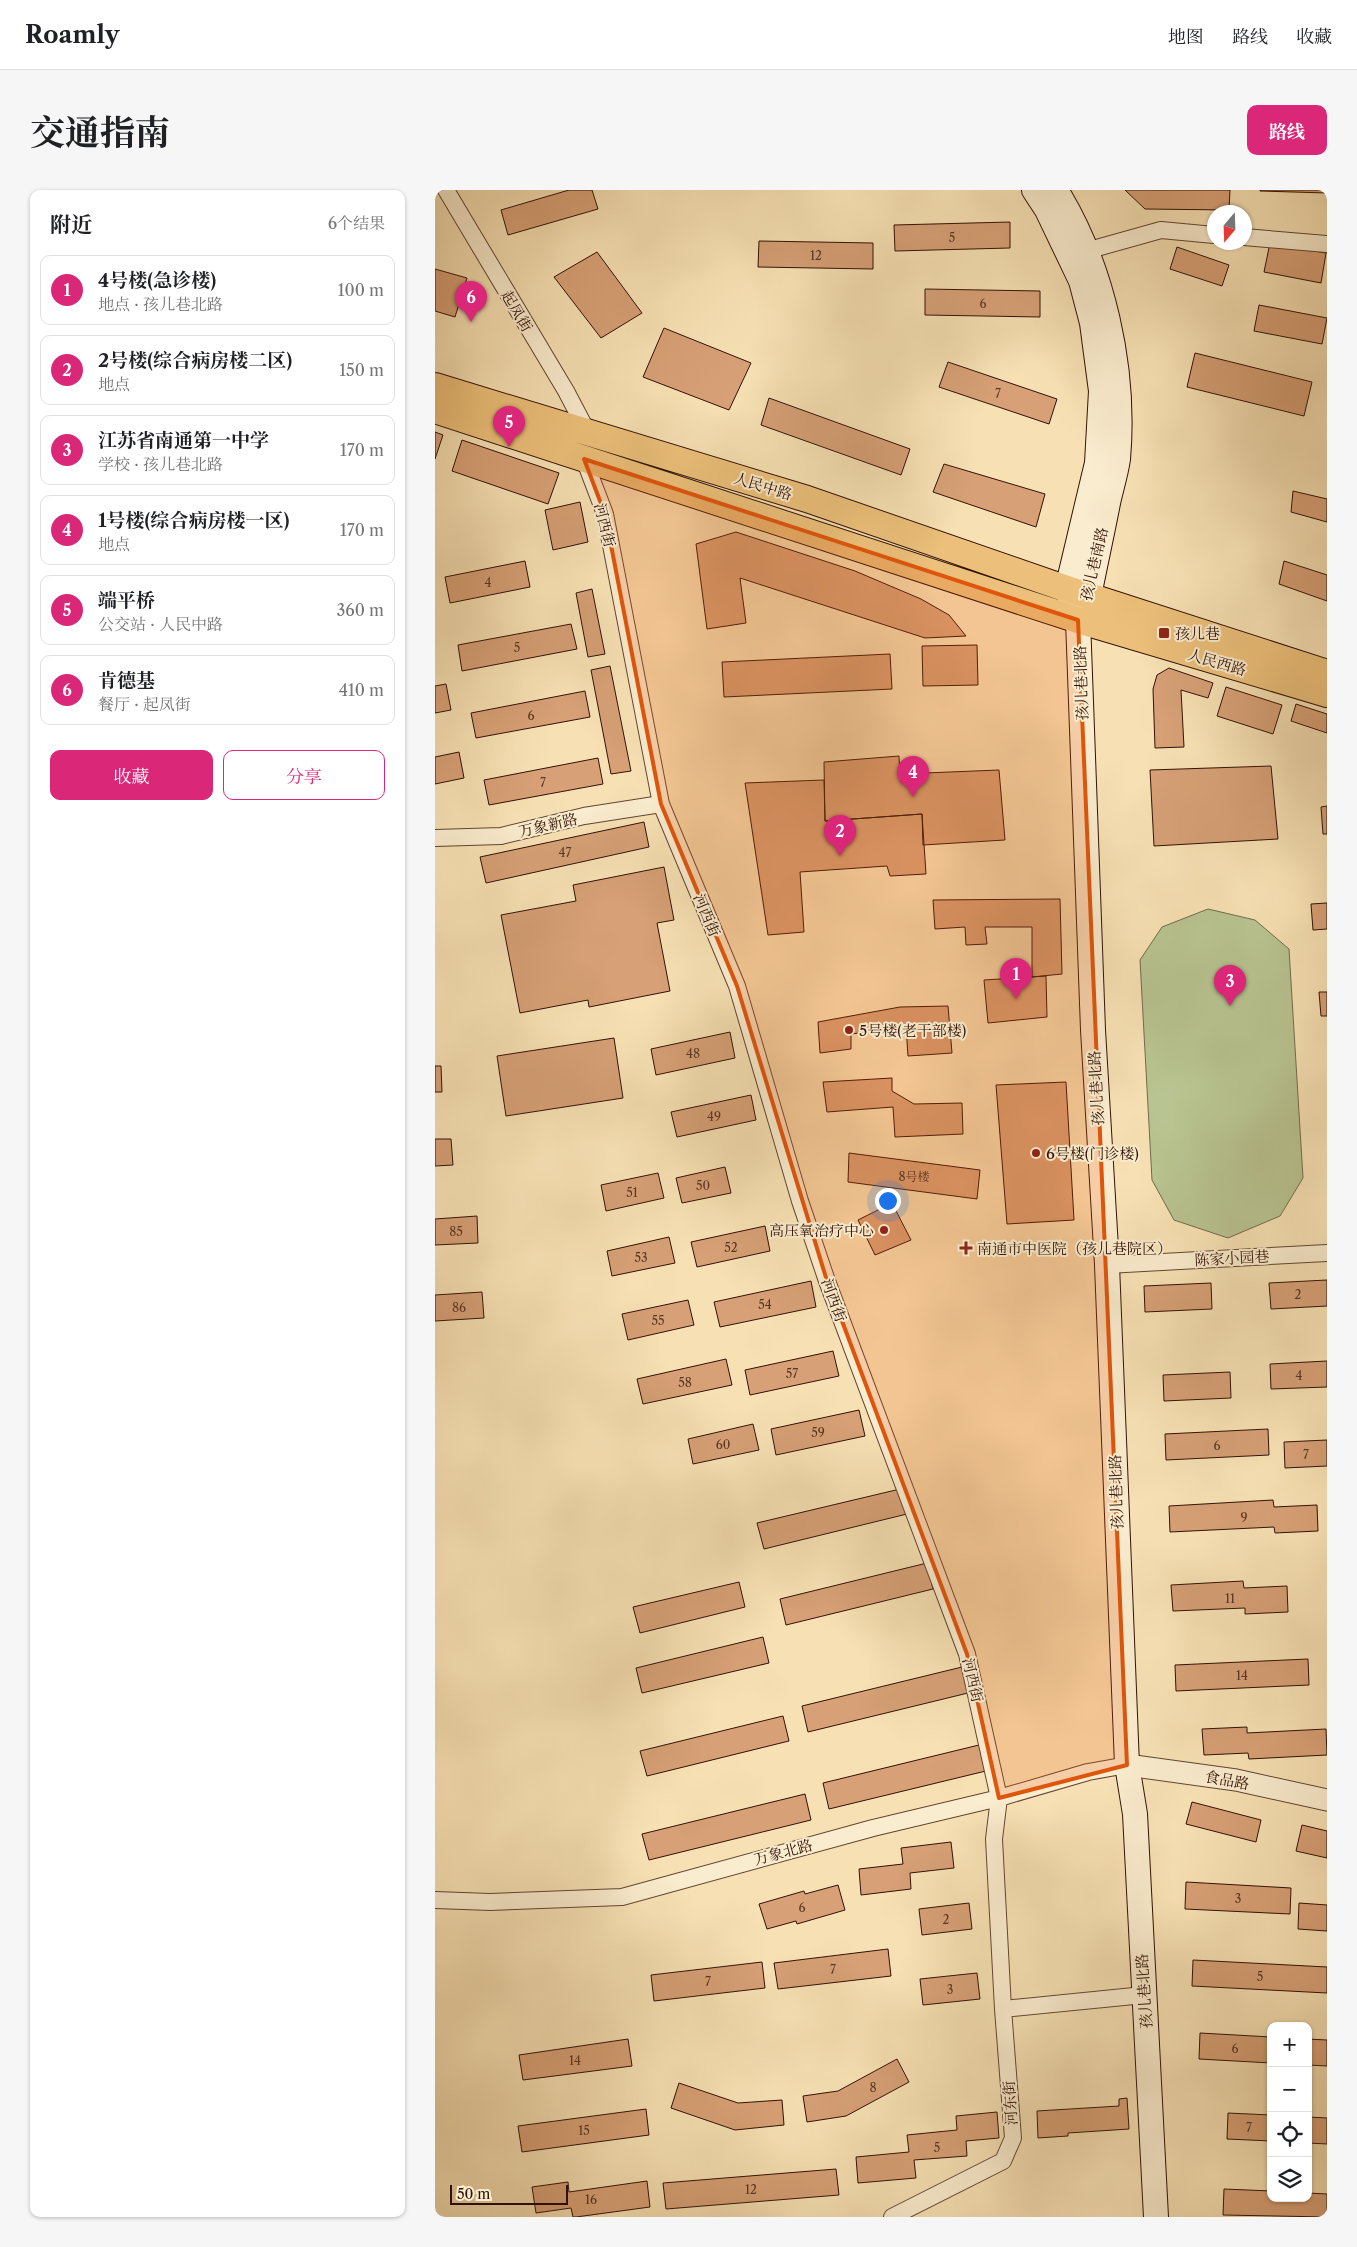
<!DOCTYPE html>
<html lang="zh">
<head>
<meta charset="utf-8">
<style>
  body { margin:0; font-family:"Libre Caslon Text","Noto Serif SC",serif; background:#f6f6f6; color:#202124 }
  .controls { position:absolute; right:15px; bottom:15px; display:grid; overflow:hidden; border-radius:10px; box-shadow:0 1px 4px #0004 }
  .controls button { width:45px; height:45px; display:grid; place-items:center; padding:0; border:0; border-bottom:1px solid #e0e0e0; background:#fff; color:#202124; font:25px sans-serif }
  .compass { position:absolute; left:772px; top:15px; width:45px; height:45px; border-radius:50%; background:#fff; box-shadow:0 1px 4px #0004; rotate:199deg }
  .scale { position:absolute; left:15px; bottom:12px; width:118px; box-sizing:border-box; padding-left:5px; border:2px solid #311105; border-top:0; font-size:14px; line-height:18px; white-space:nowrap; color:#311105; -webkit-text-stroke:4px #faecce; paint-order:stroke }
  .you { position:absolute; left:452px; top:1010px; width:18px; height:18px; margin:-12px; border:4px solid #fff; border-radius:50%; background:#1a73e8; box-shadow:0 0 0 8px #1a73e833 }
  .badge { display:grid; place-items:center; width:32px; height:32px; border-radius:50%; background:#db2777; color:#fff; font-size:16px; font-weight:700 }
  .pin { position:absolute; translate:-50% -41px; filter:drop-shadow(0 1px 2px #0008) }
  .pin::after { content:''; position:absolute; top:26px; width:18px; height:15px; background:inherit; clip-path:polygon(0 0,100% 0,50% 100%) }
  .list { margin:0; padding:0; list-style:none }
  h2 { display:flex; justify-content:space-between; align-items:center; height:65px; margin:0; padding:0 20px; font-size:21px }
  h2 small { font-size:16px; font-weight:400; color:#757577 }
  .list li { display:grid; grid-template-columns:32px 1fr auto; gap:15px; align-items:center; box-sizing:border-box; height:70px; margin:0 10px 10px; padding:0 10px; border:1px solid #e0e0e0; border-radius:10px }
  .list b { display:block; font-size:19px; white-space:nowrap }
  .list p { margin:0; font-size:16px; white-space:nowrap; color:#757577 }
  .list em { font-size:16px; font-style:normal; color:#757577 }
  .actions { display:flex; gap:10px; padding:15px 20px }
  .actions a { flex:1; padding:11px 0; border:1px solid #db2777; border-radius:10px; text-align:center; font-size:18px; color:#db2777 }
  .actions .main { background:#db2777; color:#fff }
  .icon { flex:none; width:28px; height:28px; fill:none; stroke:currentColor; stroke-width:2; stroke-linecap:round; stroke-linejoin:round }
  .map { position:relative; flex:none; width:892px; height:2027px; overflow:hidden; border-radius:10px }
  header { display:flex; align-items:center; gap:30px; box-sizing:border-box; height:70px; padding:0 25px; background:#fff; border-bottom:1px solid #e0e0e0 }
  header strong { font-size:24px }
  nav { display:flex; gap:28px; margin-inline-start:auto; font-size:18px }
  .intro { display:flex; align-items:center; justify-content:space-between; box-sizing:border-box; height:120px; padding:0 30px }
  h1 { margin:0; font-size:35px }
  .button { padding:12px 22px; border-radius:10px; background:#db2777; color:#fff; font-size:18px; font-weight:700 }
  main { display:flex; gap:30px; padding:0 30px }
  aside { flex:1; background:#fff; border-radius:10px; box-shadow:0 1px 4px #0004 }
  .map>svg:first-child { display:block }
</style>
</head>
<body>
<header>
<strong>Roamly</strong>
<nav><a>地图</a><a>路线</a><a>收藏</a></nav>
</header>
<div class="intro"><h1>交通指南</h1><a class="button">路线</a></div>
<main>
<aside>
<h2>附近<small>6个结果</small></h2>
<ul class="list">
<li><span class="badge">1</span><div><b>4号楼(急诊楼)</b><p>地点 · 孩儿巷北路</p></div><em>100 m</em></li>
<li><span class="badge">2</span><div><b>2号楼(综合病房楼二区)</b><p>地点</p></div><em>150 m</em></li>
<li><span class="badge">3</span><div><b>江苏省南通第一中学</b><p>学校 · 孩儿巷北路</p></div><em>170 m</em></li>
<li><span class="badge">4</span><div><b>1号楼(综合病房楼一区)</b><p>地点</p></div><em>170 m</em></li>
<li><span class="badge">5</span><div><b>端平桥</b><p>公交站 · 人民中路</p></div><em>360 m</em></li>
<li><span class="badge">6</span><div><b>肯德基</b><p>餐厅 · 起凤街</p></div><em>410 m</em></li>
</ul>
<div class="actions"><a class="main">收藏</a><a>分享</a></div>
</aside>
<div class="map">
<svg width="892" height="2027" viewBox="0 0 892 2027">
  <rect width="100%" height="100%" fill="#f7e1b4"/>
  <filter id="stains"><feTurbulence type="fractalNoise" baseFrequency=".004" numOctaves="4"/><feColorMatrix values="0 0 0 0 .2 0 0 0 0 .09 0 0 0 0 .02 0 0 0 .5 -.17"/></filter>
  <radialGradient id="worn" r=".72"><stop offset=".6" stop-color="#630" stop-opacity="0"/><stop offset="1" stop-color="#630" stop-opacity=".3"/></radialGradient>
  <path fill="#b8c491" stroke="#746a4b" d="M773 719 820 730 854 759 868 988 845 1026 793 1048 739 1030 717 990 705 770 727 737Z"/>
  <path fill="#d7a076" stroke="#311105" d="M134 0H157L163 19 73 45 66 20Z
    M690 0H795L794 20 710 19Z
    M892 0V3L825 1V0Z
    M575 32V58L460 61 459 35Z
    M324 51 438 53V79L323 77Z
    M835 53 891 63 886 93 829 82Z
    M742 57 794 75 787 96 735 79Z
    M162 62 207 123 166 148 119 87Z
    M0 79 32 88 20 127 0 121Z
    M490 99 605 101V127L490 125Z
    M824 115 892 128 887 154 819 141Z
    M229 138 316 173 294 220 208 187Z
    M760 163 877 192 869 226 752 197Z
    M513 172 622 209 614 234 504 197Z
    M334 208 475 259 466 285 326 235Z
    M0 242 8 245 0 269Z
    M27 250 124 283 113 314 17 281Z
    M509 274 610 304 601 337 498 302Z
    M858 301 892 309V332L856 322Z
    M145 312 153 352 118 360 110 320Z
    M301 342 420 381 486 409 514 425 531 446 490 448 305 388 311 433 272 439 261 354Z
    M90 371 95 397 15 413 10 387Z
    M849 371 892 385V411L844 394Z
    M157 399 170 464 153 467 141 403Z
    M136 434 142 459 27 481 23 455Z
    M542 455 543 495 488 496 487 456Z
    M455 464 457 499 289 507 287 472Z
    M175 476 196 581 176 584 156 480Z
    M734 478 778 493 773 508 746 500 749 557 720 558 718 499 722 485Z
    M11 494 16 520 0 523V496Z
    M791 497 847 515 838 544 782 526Z
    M150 501 155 527 41 548 36 523Z
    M861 514 892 524V543L856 531Z
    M24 562 29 588 0 594V567Z
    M464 566 465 584 564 580 570 650 488 655 487 624 390 631 389 572Z
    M163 568 168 594 54 615 49 590Z
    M836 576 843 649 719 656 715 580Z
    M389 590 390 631 487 624 491 684 455 686 452 676 365 682 369 742 333 745 310 593Z
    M892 616V644H888L886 617Z
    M209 632 214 657 51 693 45 667Z
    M229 677 239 730 222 733 235 801 154 817 153 810 85 823 66 725 141 711 138 695Z
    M625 709 627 784 597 787V737H550L552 754 531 755 530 737 500 739 498 710Z
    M892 713V739L878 740 876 714Z
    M611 786 612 827 553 833 549 790Z
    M884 802H892V826H886Z
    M513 816 517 863 473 866 471 837 416 844V859L385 863 383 832 465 817Z
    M295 842 300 868 221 885 216 859Z
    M179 848 188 908 71 926 62 866Z
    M0 876H6L7 902H0Z
    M457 888V901L479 914 527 913 528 944 460 947 458 917 392 922 388 892Z
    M631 892 639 1030 572 1034 561 895Z
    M316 905 321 930 242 947 236 922Z
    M0 949H16L18 975 0 976Z
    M414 963 545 980 542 1009 413 992Z
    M290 977 296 1003 247 1013 241 988Z
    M223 983 229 1008 171 1021 166 995Z
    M457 1013 476 1050 440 1065 423 1030Z
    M42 1026 43 1053 0 1055V1029Z
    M330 1036 335 1061 262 1077 256 1052Z
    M234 1047 240 1073 177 1086 172 1061Z
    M892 1090V1116L836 1119 834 1093Z
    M376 1091 381 1117 285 1137 279 1112Z
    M776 1093 777 1119 710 1122 709 1096Z
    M47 1102 49 1128 0 1131V1105Z
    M253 1110 259 1135 193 1150 187 1124Z
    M398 1161 404 1186 315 1205 310 1180Z
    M291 1169 297 1195 208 1214 202 1189Z
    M892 1171V1197L836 1199 835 1174Z
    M795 1182 796 1208 729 1211 728 1185Z
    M424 1220 430 1246 341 1265 336 1239Z
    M318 1234 324 1260 258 1274 253 1249Z
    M833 1239 834 1265 731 1270 730 1244Z
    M892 1250V1276L850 1278 849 1252Z
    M465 1299 472 1324 329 1359 322 1333Z
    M838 1310 839 1317 882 1315 883 1341 840 1343 839 1337 735 1342 734 1316Z
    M492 1373 498 1399 351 1435 345 1409Z
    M808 1391 809 1398 852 1396 853 1422 810 1424V1418L738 1421 736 1395Z
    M304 1392 310 1417 205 1443 198 1417Z
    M328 1447 334 1473 207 1503 201 1478Z
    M873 1469 874 1495 741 1501 740 1475Z
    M527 1477 533 1503 373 1542 367 1516Z
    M348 1526 354 1551 212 1586 205 1561Z
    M812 1537V1543L891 1539 892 1565 814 1569 813 1563 769 1565 767 1539Z
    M548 1554 555 1580 394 1619 388 1593Z
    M370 1604 376 1630 214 1670 207 1644Z
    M757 1612 826 1630 821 1652 751 1634Z
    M867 1635 892 1641V1668L861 1661Z
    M516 1652 519 1678 475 1683 476 1699 426 1705 424 1679 468 1674 466 1658Z
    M751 1692 856 1698 855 1724 750 1719Z
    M403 1695 410 1720 362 1734 361 1731 332 1739 324 1714 369 1701 370 1704Z
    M534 1713 537 1739 487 1745 484 1719Z
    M864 1713 892 1715V1741L863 1739Z
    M453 1759 456 1786 343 1799 339 1773Z
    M758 1770 892 1777V1803L757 1796Z
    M327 1772 330 1798 219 1811 216 1785Z
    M542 1783 545 1809 488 1815 485 1789Z
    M765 1843 836 1847V1873L764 1869Z
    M193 1849 197 1876 88 1890 84 1865Z
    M873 1849 892 1850V1876L873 1875Z
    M462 1869 474 1892 411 1926 372 1932 368 1906 403 1901Z
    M244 1893 303 1913 347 1910 349 1935 300 1940 236 1918Z
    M692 1908 694 1939 633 1943V1946L603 1948 602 1921 684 1916V1909Z
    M211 1919 214 1945 87 1962 83 1936Z
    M562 1922 564 1948 531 1951 532 1966 479 1970 481 1988 423 1993 421 1967 474 1962 472 1945 522 1940 521 1926Z
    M793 1923 836 1925V1951L792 1949Z
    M873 1927 892 1928V1954L873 1953Z
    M401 1979 404 2005 231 2019 228 1993Z
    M212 1991 215 2017 141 2027H138L136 2018 101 2023 97 1997 133 1992 134 2002Z
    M789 1999 836 2001V2008H873V2003L892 2004V2027L788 2025Z"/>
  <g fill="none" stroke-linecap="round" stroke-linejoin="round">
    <defs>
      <path id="minor" d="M11 0 131 201 153 243
        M809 47 892 54
        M651 61 726 40 779 45
        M149 269 170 324 226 614 302 796 365 1011 392 1091 532 1464 564 1608 559 1649 568 1819 709 1805
        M0 648 66 646 149 626 226 614
        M672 1075 892 1063
        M0 1710 55 1712 187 1707 438 1638 564 1608 653 1582 692 1575
        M457 2027 568 1971 578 1948 568 1819"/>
      <path id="tertiary" d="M692 1575 801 1590 892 1610"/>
      <path id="secondary" d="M599 0 612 20 646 91 657 133 666 201 662 273 632 399 643 430 658 840 672 1075 692 1575 700 1624 721 2027
        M621 0C668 76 691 179 683 269 681 283 676 299 673 313 667 344 660 375 654 406L646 424"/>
      <path id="primary" d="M0 196 372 309 632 399 892 483
        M0 220 643 430 892 504"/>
    </defs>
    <use href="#minor" stroke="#624531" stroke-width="18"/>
    <use href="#tertiary" stroke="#624531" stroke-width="23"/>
    <use href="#secondary" stroke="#311105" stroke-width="26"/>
    <use href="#primary" stroke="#311105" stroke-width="28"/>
    <use href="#minor" stroke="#faecce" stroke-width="16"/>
    <use href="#tertiary" stroke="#faecce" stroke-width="21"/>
    <use href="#secondary" stroke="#faecce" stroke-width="24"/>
    <use href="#primary" stroke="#ecc07a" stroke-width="26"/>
  </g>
  <path fill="#df550c" fill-opacity="0.2" stroke="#df550c" stroke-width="4" stroke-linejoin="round" d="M149 269 643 430 692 1575 564 1608 532 1464 392 1091 302 796 226 614 170 324Z"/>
  <g fill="#8f2418" stroke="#faecce" stroke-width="2">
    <rect x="723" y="437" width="12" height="12" rx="2.5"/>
    <circle cx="414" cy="840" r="5"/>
    <circle cx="601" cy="963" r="5"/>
    <circle cx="449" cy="1040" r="5"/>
    <path d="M528.5 1050.5h5v5h5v5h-5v5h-5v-5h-5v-5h5z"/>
  </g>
  <g text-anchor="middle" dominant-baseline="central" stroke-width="4" stroke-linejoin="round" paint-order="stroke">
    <g font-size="12" fill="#5a3521">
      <text x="517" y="47">5</text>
      <text x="381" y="65">12</text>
      <text x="548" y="113">6</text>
      <text x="563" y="203">7</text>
      <text x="53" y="392">4</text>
      <text x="82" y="457">5</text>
      <text x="96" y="525">6</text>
      <text x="108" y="592">7</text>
      <text x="130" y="662">47</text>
      <text x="258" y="863">48</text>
      <text x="279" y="926">49</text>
      <text x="479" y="986">8号楼</text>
      <text x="268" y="995">50</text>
      <text x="197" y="1002">51</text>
      <text x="21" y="1041">85</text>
      <text x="296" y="1057">52</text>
      <text x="206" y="1067">53</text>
      <text x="863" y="1104">2</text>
      <text x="330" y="1114">54</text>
      <text x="24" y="1117">86</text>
      <text x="223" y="1130">55</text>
      <text x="357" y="1183">57</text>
      <text x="864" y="1185">4</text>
      <text x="250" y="1192">58</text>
      <text x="383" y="1242">59</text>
      <text x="288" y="1254">60</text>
      <text x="782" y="1255">6</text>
      <text x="871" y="1264">7</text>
      <text x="809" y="1327">9</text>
      <text x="795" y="1408">11</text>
      <text x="807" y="1485">14</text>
      <text x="803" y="1708">3</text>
      <text x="367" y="1717">6</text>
      <text x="511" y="1729">2</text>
      <text x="398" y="1779">7</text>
      <text x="825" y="1786">5</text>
      <text x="273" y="1791">7</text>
      <text x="515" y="1799">3</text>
      <text x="800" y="1858">6</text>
      <text x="140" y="1870">14</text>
      <text x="438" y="1897">8</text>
      <text x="814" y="1937">7</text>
      <text x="149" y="1940">15</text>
      <text x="502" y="1957">5</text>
      <text x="316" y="1999">12</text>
      <text x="156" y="2009">16</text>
    </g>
    <g font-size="15" fill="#311105" stroke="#faecce">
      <text transform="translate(82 121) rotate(59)">起凤街</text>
      <text transform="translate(328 296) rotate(17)">人民中路</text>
      <text transform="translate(170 335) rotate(76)">河西街</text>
      <text transform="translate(659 374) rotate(-77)">孩儿巷南路</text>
      <text transform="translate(782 472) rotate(16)">人民西路</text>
      <text transform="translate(646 493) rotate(-92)">孩儿巷北路</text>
      <text transform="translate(113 635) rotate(-13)">万象新路</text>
      <text transform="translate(272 725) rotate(67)">河西街</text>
      <text transform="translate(661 898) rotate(-93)">孩儿巷北路</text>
      <text transform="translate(797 1068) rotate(-3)">陈家小园巷</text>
      <text transform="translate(399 1110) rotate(70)">河西街</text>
      <text transform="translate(681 1302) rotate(-92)">孩儿巷北路</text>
      <text transform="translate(538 1490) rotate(77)">河西街</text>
      <text transform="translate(792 1590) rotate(10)">食品路</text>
      <text transform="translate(348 1662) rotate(-15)">万象北路</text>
      <text transform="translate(709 1801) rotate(-94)">孩儿巷北路</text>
      <text transform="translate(575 1913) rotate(-94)">河东街</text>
    </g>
    <g font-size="15" fill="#311105" stroke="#faecce" text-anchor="start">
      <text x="740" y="443">孩儿巷</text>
      <text x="424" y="840">5号楼(老干部楼)</text>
      <text x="611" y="963">6号楼(门诊楼)</text>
      <text x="439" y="1040" text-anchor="end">高压氧治疗中心</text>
      <text x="542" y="1058">南通市中医院（孩儿巷院区）</text>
    </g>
  </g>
  <rect width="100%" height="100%" filter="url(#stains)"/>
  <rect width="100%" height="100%" fill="url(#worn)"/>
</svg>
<div class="controls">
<button>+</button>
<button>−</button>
<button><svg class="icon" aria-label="locate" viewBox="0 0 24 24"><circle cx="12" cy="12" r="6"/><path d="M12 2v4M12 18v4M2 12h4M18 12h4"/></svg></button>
<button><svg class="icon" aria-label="layers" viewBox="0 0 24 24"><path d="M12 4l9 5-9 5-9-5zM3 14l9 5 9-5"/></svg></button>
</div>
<svg class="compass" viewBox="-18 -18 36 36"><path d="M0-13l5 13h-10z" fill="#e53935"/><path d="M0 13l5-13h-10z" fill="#757577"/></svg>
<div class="scale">50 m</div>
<div class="you"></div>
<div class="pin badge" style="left:581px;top:809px">1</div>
<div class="pin badge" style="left:405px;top:666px">2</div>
<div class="pin badge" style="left:795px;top:816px">3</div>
<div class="pin badge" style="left:478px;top:607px">4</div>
<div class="pin badge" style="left:74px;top:257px">5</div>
<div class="pin badge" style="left:36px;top:132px">6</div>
</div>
</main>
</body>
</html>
